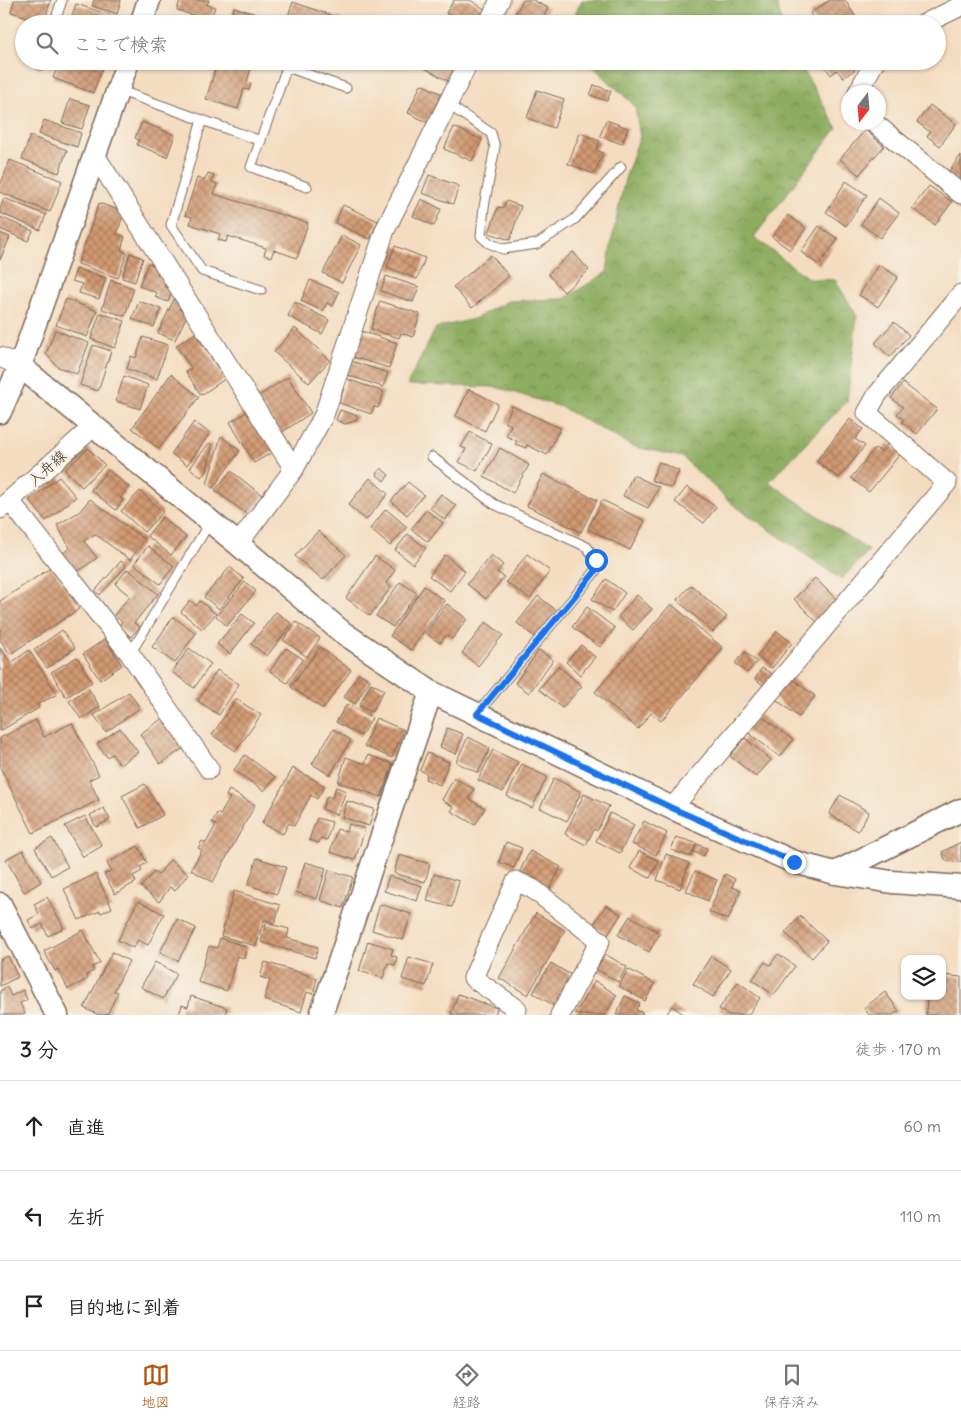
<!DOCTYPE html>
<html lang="ja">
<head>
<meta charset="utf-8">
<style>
  body { margin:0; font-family:Delius,"Klee One",sans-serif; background:#f2f2f2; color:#222 }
  .controls { position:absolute; right:15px; bottom:15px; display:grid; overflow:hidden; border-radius:10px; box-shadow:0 1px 4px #0004 }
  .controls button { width:45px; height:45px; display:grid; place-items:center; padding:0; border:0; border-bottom:1px solid #e0e0e0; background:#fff; color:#222; font:25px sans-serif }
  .compass { position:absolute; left:841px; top:85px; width:45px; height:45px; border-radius:50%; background:#fff; box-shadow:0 1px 4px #0004; rotate:196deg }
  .stop { position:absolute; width:15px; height:15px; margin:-11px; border:4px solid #1a73e8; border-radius:50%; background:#fff }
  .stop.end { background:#1a73e8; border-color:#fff; box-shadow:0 1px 5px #0008 }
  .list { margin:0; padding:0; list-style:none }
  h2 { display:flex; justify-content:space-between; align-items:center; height:65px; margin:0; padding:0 20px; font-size:21px }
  h2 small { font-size:16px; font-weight:400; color:#767676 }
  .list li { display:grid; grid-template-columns:32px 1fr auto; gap:15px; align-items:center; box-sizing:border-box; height:90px; padding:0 20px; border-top:1px solid #e0e0e0 }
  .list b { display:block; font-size:19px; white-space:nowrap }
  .list em { font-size:16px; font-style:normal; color:#767676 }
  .icon { flex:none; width:28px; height:28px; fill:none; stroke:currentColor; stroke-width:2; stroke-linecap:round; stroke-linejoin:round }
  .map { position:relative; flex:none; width:961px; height:1015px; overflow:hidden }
  .search { position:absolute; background:#fff; box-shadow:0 1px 4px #0004; left:15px; right:15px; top:15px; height:55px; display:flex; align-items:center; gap:12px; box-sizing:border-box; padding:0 18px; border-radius:28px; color:#767676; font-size:19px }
  .sheet { height:335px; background:#fff }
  nav { display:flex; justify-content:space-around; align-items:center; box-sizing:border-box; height:70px; border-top:1px solid #e0e0e0; background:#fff; font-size:14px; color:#767676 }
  nav a { display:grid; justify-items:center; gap:2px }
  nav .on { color:#b45309 }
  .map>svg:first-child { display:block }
</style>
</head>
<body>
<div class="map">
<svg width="961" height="1015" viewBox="0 0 961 1015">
  <defs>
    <pattern id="forest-crowns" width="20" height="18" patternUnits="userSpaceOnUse" patternTransform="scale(1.25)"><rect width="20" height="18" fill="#8dad61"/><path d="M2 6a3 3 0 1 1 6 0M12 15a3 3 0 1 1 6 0" fill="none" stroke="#748d4f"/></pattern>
    <pattern id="building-cross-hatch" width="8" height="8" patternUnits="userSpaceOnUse" patternTransform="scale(1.25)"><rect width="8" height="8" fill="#d19a73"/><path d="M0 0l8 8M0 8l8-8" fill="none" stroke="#ab7e5e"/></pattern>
  </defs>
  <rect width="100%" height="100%" fill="#f7f3e8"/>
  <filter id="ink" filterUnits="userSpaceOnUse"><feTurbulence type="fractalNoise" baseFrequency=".02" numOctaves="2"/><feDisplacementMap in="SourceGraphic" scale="10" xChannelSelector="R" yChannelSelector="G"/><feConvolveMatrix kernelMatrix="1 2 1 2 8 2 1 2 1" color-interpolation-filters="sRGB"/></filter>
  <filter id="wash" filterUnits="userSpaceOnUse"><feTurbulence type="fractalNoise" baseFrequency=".0096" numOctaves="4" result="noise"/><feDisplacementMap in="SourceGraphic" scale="20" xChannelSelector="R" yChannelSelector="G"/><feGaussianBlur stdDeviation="1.12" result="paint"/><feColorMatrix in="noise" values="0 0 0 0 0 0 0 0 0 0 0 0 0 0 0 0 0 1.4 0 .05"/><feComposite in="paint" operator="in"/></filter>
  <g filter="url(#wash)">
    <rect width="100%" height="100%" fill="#f4dcc0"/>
    <path fill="url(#forest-crowns)" stroke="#646c40" d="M582 0H776L782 24H570Z
      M587 61H798L837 128 754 237 809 279 835 280 857 316 847 401 769 482 869 551 841 579 731 503 682 457 632 446 561 407 496 387 407 385 436 328 474 319 508 301 564 299 607 272 612 239 625 179 640 136 635 106Z"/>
    <g id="blocks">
      <path fill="url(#building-cross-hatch)" d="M14 0H51L44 22 11 12Z
        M94 0H121L117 14 92 6Z
        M180 0H209L207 5 215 7 210 21 177 10Z
        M454 0H470L486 10 478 24H464L446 13Z
        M523 0H533L548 8 540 24H516L511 21Z
        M830 0H845L855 16 842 24H816L810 13Z
        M293 2 353 23V24H285Z
        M76 4 116 17 114 24H69Z
        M234 7 268 18 266 24H229Z
        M60 61H105L93 93 53 78Z
        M218 61H253L247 82 251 83 249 90 244 89 238 109 206 99Z
        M421 61H458L448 81 419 65Z
        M821 61H852L857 68 843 78 837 70 831 75Z
        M421 84 444 95 431 124 408 113Z
        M594 85 611 91 607 101 590 95Z
        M537 90 564 99 554 128 527 118Z
        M70 99 90 105 82 129 62 123Z
        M930 105 956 124 940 146 927 136 930 132 917 122Z
        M44 120 81 133 77 147 39 134Z
        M606 120 628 128 622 144 600 136Z
        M142 122 175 135 167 157 137 145 139 140 135 138Z
        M454 127 482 140 472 161 444 149Z
        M865 130 884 146 859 175 840 159Z
        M580 133 600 141 596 150 603 153 594 174 568 164Z
        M30 136 67 150 59 173 22 159Z
        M961 155V184L947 174Z
        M10 160 62 181 50 212 0 192V186Z
        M208 173 214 175 212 182 217 184 214 194 308 223 297 258 274 250 271 257 264 255 266 248 228 236 226 242 218 240 220 234 190 224 192 217 185 215 197 178 205 180Z
        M429 175 459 186 453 204 422 193Z
        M846 181 867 195 846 226 826 212Z
        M929 186 952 202 935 225 912 208Z
        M4 198 46 215 40 230 0 213V209Z
        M879 198 899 213 880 238 861 224Z
        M421 199 441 209 434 226 413 216Z
        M506 201 521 206 510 240 489 233 498 207 503 208Z
        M99 203 124 212 117 234 125 237 121 250 127 253 118 278 78 264Z
        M343 205 378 221 370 239 335 223Z
        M788 215 806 228 790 250 772 237Z
        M0 217 33 231 28 241 0 229Z
        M819 226 838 239 819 265 801 252Z
        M0 233 10 237 0 260Z
        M342 235 361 245 342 283 323 273Z
        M395 246 425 258 417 279 387 267Z
        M573 252 589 270 564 292 548 274Z
        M130 253 143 258 135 282 122 278Z
        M491 255 509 276 472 308 453 287Z
        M148 263 160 267 157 274 163 276 162 280 166 282 164 287 173 289 168 302 155 297 157 293 139 286Z
        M879 265 898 277 878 307 859 295Z
        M76 269 106 278 99 299 79 293 82 284 72 281Z
        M386 276 419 287 413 302 381 291Z
        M111 280 134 288 125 316 102 309Z
        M310 280 339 292 333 306 327 303 323 311 301 301Z
        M66 299 97 311 87 337 56 325Z
        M174 299 182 302 179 309 188 313 175 340 158 333Z
        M139 301 161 309 154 327 132 319Z
        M380 301 420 314 413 337 401 333 399 338 371 329Z
        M295 302 329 320 322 334 288 316Z
        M100 313 125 321 115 348 91 339Z
        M894 322 909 335 890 357 875 343Z
        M295 328 330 360 309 383 274 352Z
        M55 330 89 343 77 374 58 367 46 354Z
        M361 331 397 343 389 368 353 357Z
        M195 333 225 379 201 395 186 372 191 368 176 346Z
        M143 337 168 345 157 379 127 369 131 356 136 358Z
        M93 345 111 351 98 391 80 385Z
        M351 361 388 373 383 387 347 375Z
        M171 374 199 397 159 449 132 428Z
        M124 376 148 385 140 409 116 401Z
        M288 377 311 413 281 433 257 397Z
        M347 379 384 392 378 408 374 407 371 414 339 403Z
        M903 383 937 409 917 434 902 422 904 420 897 414 903 407 891 398Z
        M469 389 498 404 485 431 456 416Z
        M512 406 560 428 547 455 527 445 526 448 515 444 517 441 506 436 511 425 505 422Z
        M252 409 276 450 254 463 230 422Z
        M340 410 358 416 355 421 345 424 336 420Z
        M850 419 863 429 855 439 865 446 839 478 816 461Z
        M194 422 210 433 187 465 171 454Z
        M470 432 492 444 477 471 459 462 466 449 461 447Z
        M221 436 240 451 213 488 207 484Z
        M209 443 212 445 207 470 201 477 190 468Z
        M888 443 901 453 869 492 851 478 875 448 881 452Z
        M88 448 105 465 82 487 65 470Z
        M500 448 529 465 513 493 484 476Z
        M659 462 679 471 671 488 651 480Z
        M381 468 389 475 384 481 376 474Z
        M108 470 129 487 120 498 123 500 116 510 91 490Z
        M231 471 263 496 248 515 215 490Z
        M543 474 597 500 581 532 527 506Z
        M633 475 659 487 648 508 623 496Z
        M59 477 76 497 46 521 29 500Z
        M370 478 388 494 366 520 348 505Z
        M408 482 424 495 407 515 391 501Z
        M687 487 716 507 704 523 675 502Z
        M140 491 163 512 144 532 121 511Z
        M441 494 456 506 445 520 430 508Z
        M90 499 145 540 130 560 95 534 84 541 97 558 77 572 63 553 70 548 57 525 79 512Z
        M602 500 645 521 630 550 588 529Z
        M386 509 407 527 390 546 370 529Z
        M426 510 443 523 428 542 411 529Z
        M162 517 186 537 171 555 147 536Z
        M318 531 346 555 323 580 295 556Z
        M408 534 426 548 413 564 395 550Z
        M148 546 174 566 160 584 134 564Z
        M527 554 550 571 530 599 506 582Z
        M445 555 465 571 450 591 429 576Z
        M491 555 503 565 497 572 504 577 486 599 467 584Z
        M375 556 395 570 386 583 391 587 370 616 346 598Z
        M121 561 126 566 100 595 95 591Z
        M52 567 79 609 10 654 0 640V601Z
        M230 567 244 579 219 609 204 597Z
        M128 569 158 594 134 623 140 627 131 637 118 626 122 622 114 615 130 596 115 584Z
        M815 578 841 604 820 625 794 599Z
        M606 579 625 593 612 612 592 599Z
        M245 582 256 591 227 626 216 616Z
        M400 582 417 593 393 627 376 616Z
        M691 585 727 617 713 632 677 600Z
        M424 586 445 601 411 650 390 636Z
        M637 595 652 609 633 630 618 617Z
        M538 596 557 611 536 638 517 623Z
        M190 600 196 606 200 601 216 614 202 629 181 612Z
        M447 604 467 619 452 639 446 635 440 643 425 633Z
        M671 604 723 648 661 721 651 713 638 729 595 692Z
        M587 607 615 628 600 647 572 627Z
        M276 612 292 624 267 656 251 644Z
        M242 614 254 623 230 654 217 644Z
        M173 617 196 633 175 663 152 647Z
        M296 622 320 638 307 657 283 640Z
        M486 622 503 635 478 666 462 653Z
        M62 630 75 648 47 668 34 650Z
        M777 631 792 643 772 668 757 656Z
        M105 639 122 665 100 680 83 654Z
        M581 645 595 657 580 675 566 662Z
        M320 647 351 670 323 709 291 687Z
        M0 648 11 663 29 650 57 694 37 705 39 708 0 731Z
        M189 648 211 664 194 688 172 672Z
        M286 648 303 659 287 683 270 671Z
        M539 650 553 660 529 693 515 683Z
        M745 652 757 662 747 673 735 663Z
        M77 657 92 682 66 697 51 672Z
        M558 666 582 686 562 708 539 689Z
        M762 668 774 675 766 687 755 679Z
        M217 670 239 684 219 715 198 701Z
        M359 673 370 680 355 704 344 697Z
        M790 677 815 696 799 717 774 698Z
        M371 683 384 690 372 712 359 706Z
        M88 688 100 707 81 719 69 701Z
        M129 692 140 708 106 732 94 715Z
        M236 699 261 715 236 751 212 735Z
        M347 704 372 718 361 736 336 722Z
        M759 714 793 740 780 757 746 731Z
        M163 718 184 748 160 764 140 734Z
        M376 718 404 730 392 758 364 746Z
        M36 720 44 737 72 723 99 775 89 780 99 800 33 833 0 767V738Z
        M120 728 138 752 120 765 112 754 107 757 97 744Z
        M447 728 463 734 456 754 440 747Z
        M333 729 351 740 330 775 312 764Z
        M468 737 490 748 478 773 456 762Z
        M745 738 771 760 756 777 730 756Z
        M493 750 518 762 503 792 478 780Z
        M427 753 449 762 440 785 425 779 427 774 420 770Z
        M245 755 275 777 264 791 234 770Z
        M368 755 393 764 381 797 338 782 346 757 365 764Z
        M522 764 547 777 532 808 507 796Z
        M293 768 325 786 317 799 311 795 294 826 289 823 283 834 262 823Z
        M454 778 474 789 469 799 485 808 475 825 451 811 454 807 442 800Z
        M554 778 581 792 567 821 540 808Z
        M145 784 163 815 140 828 122 796Z
        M336 787 346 791 337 815 322 809 327 796 332 798Z
        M229 790 255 805 213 882 191 870 202 850 198 848 202 841 206 843 216 825 212 823 217 813 220 815 230 798 226 796Z
        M584 794 609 806 597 831 594 829 586 845 565 834Z
        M840 795 869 812 858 831 829 814Z
        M347 801 374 809 369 826 342 817Z
        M104 808 110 820 96 827 90 815Z
        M610 813 634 825 620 853 596 841Z
        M85 816 102 846 83 857 65 826Z
        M317 818 332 822 327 840 321 838 319 843 309 840Z
        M644 821 667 833 656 855 632 844Z
        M349 824 365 829 355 860 330 852 337 829 346 832Z
        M676 837 696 843 691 857 671 850Z
        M52 838 68 867 51 876 35 848Z
        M506 842 522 848 514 868 499 862Z
        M961 842V862L946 861 942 852Z
        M697 844 707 848 704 856 694 852Z
        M138 846 147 863 140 867 142 871 133 876 136 882 115 894 104 874 111 871 107 863Z
        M23 850 41 882 24 892 6 859Z
        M530 851 561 867 549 890 518 875Z
        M639 851 659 861 650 878 630 868Z
        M666 854 689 863 680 889 657 880Z
        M399 855 430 864 425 882 394 873Z
        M257 858 286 867 277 894 248 885Z
        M170 860 188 874 175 891 170 887 159 902 141 887 154 872 158 875Z
        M305 862 326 868 317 899 296 892Z
        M329 870 353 877 343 908 320 900Z
        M695 871 717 880 708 901 686 891Z
        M96 874 112 908 101 913 100 911 79 920 64 889Z
        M434 874 459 881 452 907 427 901Z
        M725 874 735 879 732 887 741 890 728 920 709 912Z
        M389 876 422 886 417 901 384 891Z
        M234 891 280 905 275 923 264 920 256 946 221 936Z
        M47 897 64 928 48 936 42 924 33 929 28 920 39 914 34 904Z
        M138 901 164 914 148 945 138 940 133 948 118 940Z
        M380 904 411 914 403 940 372 930Z
        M606 905 621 914 608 935 593 925Z
        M536 913 565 930 528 995 499 978Z
        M630 916 660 933 649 952 618 935Z
        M800 916 827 941 812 958 785 933Z
        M177 919 196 928 178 961 160 952Z
        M266 923 289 929 287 938 318 947 315 958 261 942Z
        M83 930 100 963 92 967 94 971 86 975 88 979 68 989 58 969 55 971 44 951Z
        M220 938 247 947 244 958 237 956 227 991 198 982 209 946 217 948Z
        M368 941 393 949 391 955 397 957 395 965 388 963 383 978 359 971Z
        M112 952 129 961 114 991 118 992 107 1015H99L84 1008Z
        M605 954 627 967 618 982 596 969Z
        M778 954 795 966 774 995 752 980 765 962 770 965Z
        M8 956 18 977 0 986V960Z
        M711 956 731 969 713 997 693 984Z
        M409 957 433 964 426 986 402 979Z
        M155 962 177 974 163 999 141 987Z
        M265 962 317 978 313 994 307 992 301 1012 264 1000 270 980 260 977Z
        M551 963 576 978 558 1008 533 993Z
        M628 969 655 984 645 1001 619 986Z
        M942 975 961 977V1015H926L927 996H942Z
        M595 981 617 995 605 1015H579L575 1013Z
        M738 982 760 998 748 1015H727L719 1009Z
        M7 987 11 996 23 990 27 1000 20 1003 25 1014 22 1015H0V991Z
        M885 992 899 1011 893 1015H869L864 1008Z
        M458 994 497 1008 495 1015H454L451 1014Z
        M191 996 227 1008 225 1015H179L182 1005 188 1007Z
        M625 996 640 1003 636 1010 643 1013 642 1015H616Z
        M672 1006 685 1015H666Z"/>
    </g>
  </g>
  <g filter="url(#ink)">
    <use href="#blocks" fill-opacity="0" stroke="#7c6857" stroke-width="1"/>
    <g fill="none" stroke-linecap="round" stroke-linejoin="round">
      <defs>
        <path id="service" d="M54 24 62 0
          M40 65 41 61
          M118 90 261 141
          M447 104 491 133 495 147 484 207 481 236 489 243 503 249 537 244 575 219 621 167
          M202 120 171 225 202 271 261 290
          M307 187 251 167 287 67 346 88
          M432 457 494 504 587 547 596 560 595 572 477 714
          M130 654 210 522"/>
        <path id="minor" d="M488 24 500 0
          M924 24 961 6
          M858 92 875 61
          M873 122 961 194
          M95 155 294 469
          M0 357 20 366
          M10 501 130 654 209 769
          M0 509 93 427
          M238 544 294 469 324 415 385 230 469 61
          M672 808 947 483 867 413 877 395 961 294
          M514 1015 517 1009 473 978 516 881 533 889 600 941 560 1015"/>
        <path id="tertiary" d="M141 24 149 0
          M20 366 238 544 342 632 431 692 672 808 794 862 835 873 892 882 961 887
          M0 412 20 366 128 61
          M835 873 961 810
          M0 904 57 1015
          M321 1015 431 692"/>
      </defs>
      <use href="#service" stroke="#7c6857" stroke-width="11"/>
      <use href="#minor" stroke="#7c6857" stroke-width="21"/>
      <use href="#tertiary" stroke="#7c6857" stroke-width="25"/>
      <use href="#service" stroke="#fff" stroke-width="9"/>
      <use href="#minor" stroke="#fff" stroke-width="19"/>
      <use href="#tertiary" stroke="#fff" stroke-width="22"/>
    </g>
  </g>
  <g fill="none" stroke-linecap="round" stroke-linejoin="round" filter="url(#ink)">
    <path stroke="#1a73e8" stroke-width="6" d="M596 560 595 572 477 714 672 808 794 862"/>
  </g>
  <g text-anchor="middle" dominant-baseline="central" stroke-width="5" stroke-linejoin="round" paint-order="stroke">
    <g font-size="15" fill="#3b2a1e" stroke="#f7f3e8">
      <text transform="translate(47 468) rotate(-42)">入舟線</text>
    </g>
  </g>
</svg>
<div class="controls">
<button><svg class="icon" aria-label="layers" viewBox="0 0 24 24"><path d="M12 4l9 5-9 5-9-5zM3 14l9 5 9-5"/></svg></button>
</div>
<svg class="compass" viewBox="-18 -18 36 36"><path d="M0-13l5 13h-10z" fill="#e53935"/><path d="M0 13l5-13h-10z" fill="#767676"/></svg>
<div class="stop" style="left:596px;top:560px"></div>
<div class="stop end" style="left:794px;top:862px"></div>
<div class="search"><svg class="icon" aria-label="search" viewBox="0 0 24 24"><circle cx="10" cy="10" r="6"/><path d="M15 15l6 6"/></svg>ここで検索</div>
</div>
<section class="sheet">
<h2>3 分<small>徒歩 · 170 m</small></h2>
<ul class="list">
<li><svg class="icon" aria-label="ahead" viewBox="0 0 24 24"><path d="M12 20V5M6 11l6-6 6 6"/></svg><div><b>直進</b></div><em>60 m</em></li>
<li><svg class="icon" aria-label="left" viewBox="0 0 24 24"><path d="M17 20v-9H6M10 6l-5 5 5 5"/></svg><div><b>左折</b></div><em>110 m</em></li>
<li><svg class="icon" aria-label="arrive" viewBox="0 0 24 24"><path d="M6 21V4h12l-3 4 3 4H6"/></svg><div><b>目的地に到着</b></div></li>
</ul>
</section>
<nav>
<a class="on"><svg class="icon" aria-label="map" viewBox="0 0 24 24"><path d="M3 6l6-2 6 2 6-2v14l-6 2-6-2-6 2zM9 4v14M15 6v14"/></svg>地図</a>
<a><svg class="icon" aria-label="directions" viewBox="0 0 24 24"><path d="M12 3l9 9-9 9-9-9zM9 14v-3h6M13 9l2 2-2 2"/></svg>経路</a>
<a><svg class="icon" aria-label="saved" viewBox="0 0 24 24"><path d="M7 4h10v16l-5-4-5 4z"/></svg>保存済み</a>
</nav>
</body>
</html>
